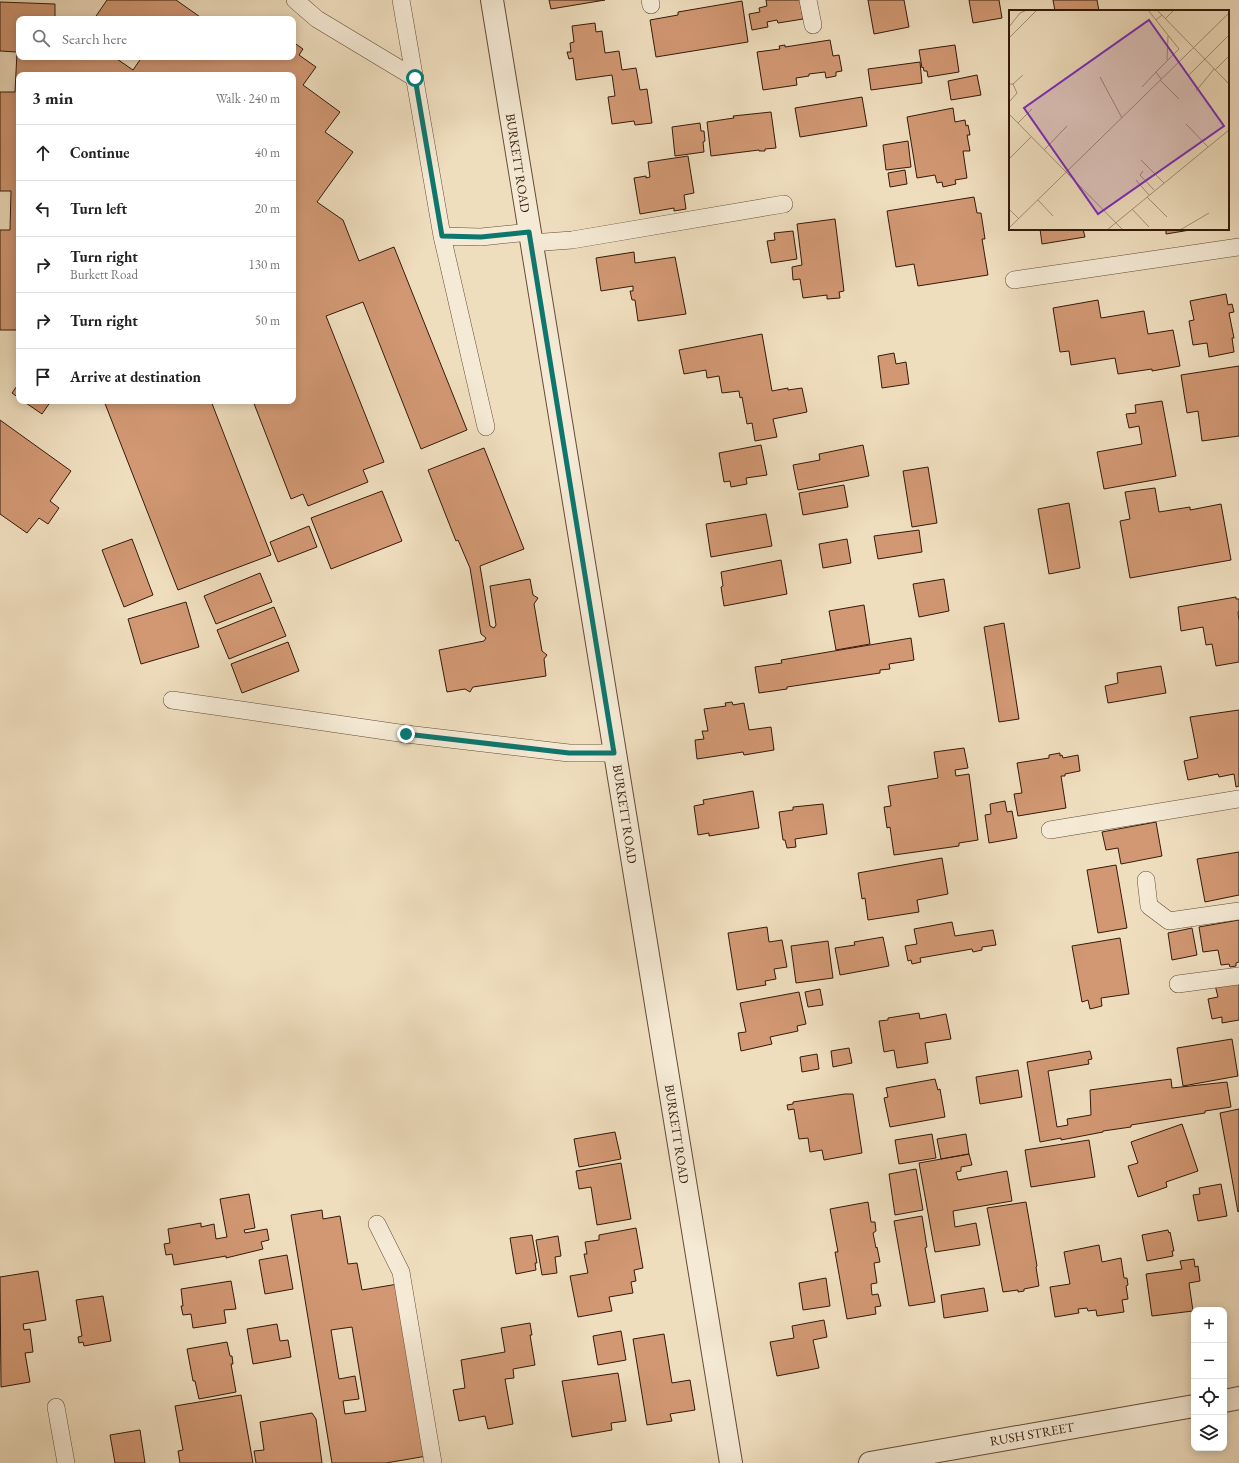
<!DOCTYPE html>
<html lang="en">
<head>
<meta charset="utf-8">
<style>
  body { margin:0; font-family:"EB Garamond",serif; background:#f6f6f6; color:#222 }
  .controls { position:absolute; right:12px; bottom:12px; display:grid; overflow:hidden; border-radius:8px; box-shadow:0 2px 10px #0003 }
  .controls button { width:36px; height:36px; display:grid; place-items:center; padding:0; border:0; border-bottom:1px solid #e0e0e0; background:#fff; color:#222; font:20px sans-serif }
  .stop { position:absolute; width:12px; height:12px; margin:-9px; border:3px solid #0f766e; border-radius:50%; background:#fff }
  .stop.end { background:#0f766e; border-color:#fff; box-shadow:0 1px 4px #0008 }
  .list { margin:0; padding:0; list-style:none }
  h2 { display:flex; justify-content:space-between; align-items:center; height:52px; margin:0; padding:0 16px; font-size:17px }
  h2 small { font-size:13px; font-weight:400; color:#767676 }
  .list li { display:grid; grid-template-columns:26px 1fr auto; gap:12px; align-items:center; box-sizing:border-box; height:56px; padding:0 16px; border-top:1px solid #e0e0e0 }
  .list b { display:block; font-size:15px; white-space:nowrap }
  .list p { margin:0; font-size:13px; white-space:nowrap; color:#767676 }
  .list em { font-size:13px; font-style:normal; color:#767676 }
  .icon { flex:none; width:22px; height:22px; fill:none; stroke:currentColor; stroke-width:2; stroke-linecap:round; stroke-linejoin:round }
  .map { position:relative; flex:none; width:1239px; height:1463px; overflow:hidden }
  .search { position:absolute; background:#fff; box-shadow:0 2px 10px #0003; left:16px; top:16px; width:280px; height:44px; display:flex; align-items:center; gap:10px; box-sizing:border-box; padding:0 14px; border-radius:8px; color:#767676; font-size:15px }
  .panel { position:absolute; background:#fff; box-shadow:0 2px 10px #0003; left:16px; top:72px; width:280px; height:332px; border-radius:8px }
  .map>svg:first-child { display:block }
</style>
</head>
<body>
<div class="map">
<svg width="1239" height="1463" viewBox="0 0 1239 1463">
  <rect width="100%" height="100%" fill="#efdebe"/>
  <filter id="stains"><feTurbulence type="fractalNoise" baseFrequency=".005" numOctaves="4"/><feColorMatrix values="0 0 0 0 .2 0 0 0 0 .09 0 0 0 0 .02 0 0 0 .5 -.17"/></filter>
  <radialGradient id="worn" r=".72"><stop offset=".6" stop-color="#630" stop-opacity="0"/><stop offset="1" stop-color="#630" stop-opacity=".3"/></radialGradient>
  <path fill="#d19873" stroke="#351a0a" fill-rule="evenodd" d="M107 0H176L203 19H94Z
    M549 0H605L551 9Z
    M766 0H800L803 19 778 23 777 20 767 22 768 27 752 30 749 14 760 12 759 8 767 6Z
    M868 0H904L909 27 874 34Z
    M969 0H999L1002 18 973 23Z
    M1053 0H1097L1099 11H1055Z
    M742 1 748 42 656 57 650 20 678 15V12Z
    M0 2 55 4V19H19V57H114L133 70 142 57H293V42L303 49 299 55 316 67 303 85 340 112 325 132 353 152 317 202 343 220 359 261 394 247 467 430 421 449 363 302 326 316 384 462 363 470 368 482 308 506 303 494 291 499 253 401H293V75H19V330H0V230H10L11 191H0V92H15L17 52 0 51Z
    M595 23 596 32 602 31 605 53 619 51 622 70 636 68 640 90 647 89 652 123 635 125 634 121 612 124 608 97 615 96 612 75 576 80 573 58 569 59 567 52H571L570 43 574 42 572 26Z
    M830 40 833 56 839 55 842 71 836 72V76L826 78 825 72 809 74V76L796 78 797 85 763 90 757 52 780 49 779 46 785 45V47Z
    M955 45 959 72 928 77 927 71H924L923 67 922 68 919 50Z
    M920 62 922 83 871 90 868 69Z
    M977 75 981 95 951 100 948 81Z
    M862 97 867 126 800 137 795 108Z
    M953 108 955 122 965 120 966 126 968 125 970 135H967L970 151H963L967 178 955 180 956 184 943 187 942 182 937 183 935 175 917 178 907 117Z
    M771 112 776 148 765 149V151H759V150L711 156 707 122 734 118 733 116Z
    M700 123 701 131H704L705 141 703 142 704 152 675 156 672 127Z
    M908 141 911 167 886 170 883 145Z
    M688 156 694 193 684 195 686 209 674 211V208L640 214 634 178 646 176V178L650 177 648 162Z
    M905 170 907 184 890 187 888 173Z
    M974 197 977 213H981L985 239H982L988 275 918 286 914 264 896 267 887 211Z
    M835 219 844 291 839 292 840 298 827 299V295L803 298 800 279 793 280 792 267 802 265 797 224Z
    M1040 229H1083L1085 237 1042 244Z
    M1166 229H1196L1166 234Z
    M793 231 797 259 771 263 767 241 775 240 774 233Z
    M634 252 635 263 675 257 686 314 638 321 635 300H632L630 291H633V286L601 291 596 258Z
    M1226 294 1228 305 1232 304 1234 312 1229 313 1234 338H1232L1234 352 1209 357 1207 343 1193 345 1189 321 1194 320 1190 301Z
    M1098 300 1101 318 1144 311 1148 334 1173 330 1180 366 1152 371V369L1118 374 1115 358 1071 365 1069 351 1060 352 1053 308Z
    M762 334 772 391 788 388V390L802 388 807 412 773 419 777 437 755 441 752 423 747 424 742 397 740 398 739 391 722 393 719 376 707 378 706 370 684 374 679 350Z
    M894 353 896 364 906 362 909 384 882 388 878 356Z
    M1239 366V436L1202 441 1198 411 1187 413 1181 375Z
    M19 383V398L12 393Z
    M23 401H51L42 414Z
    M104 401H211L271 555 178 590Z
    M1162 401 1176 476 1104 489 1097 452 1142 444 1139 426 1129 428 1126 414 1136 413 1135 405Z
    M0 420 71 471 50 501 59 508 48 524 39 518 27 533 0 514Z
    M761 445 767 475 746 478 747 484 731 487 730 481 724 482 719 453Z
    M863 445 869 476 798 490 793 465 820 460 819 454Z
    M484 448 524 549 480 566 490 626 494 628 496 625 490 586 530 579 533 595 538 598 534 604 542 651 547 655 544 659 546 676 473 687 470 692 465 689 447 692 439 650 484 641 486 638 481 634 470 568 458 540 456 541 428 470Z
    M928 467 937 523 912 527 903 471Z
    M844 485 848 507 803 515 799 493Z
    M1155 488 1159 512 1190 507V510L1221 504 1231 560 1130 578 1120 521 1130 519 1125 492Z
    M382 491 402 541 331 569 311 518Z
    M1069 503 1080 568 1049 574 1038 509Z
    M766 514 772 546 711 557 706 524Z
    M309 526 317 547 278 562 270 542Z
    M919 530 922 552 878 559 874 536Z
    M132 539 153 595 124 607 102 550Z
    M847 539 851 563 823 568 819 544Z
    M781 560 787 594 724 606 721 587 723 586 721 572Z
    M260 573 272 602 216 624 204 596Z
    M944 579 949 611 919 617 913 584Z
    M1236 597V599H1239V612H1238L1239 621V662L1216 666 1212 644 1206 645 1203 627 1181 631 1178 607Z
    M186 602 199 647 141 664 128 619Z
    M864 605 870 644 836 650 829 611Z
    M274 607 286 636 229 659 217 630Z
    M1004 623 1019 719 999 722 984 627Z
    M911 638 914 660 889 664 890 669 880 670V673L787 687V689L759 693 755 667 782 663 781 660Z
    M288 642 299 671 242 693 231 664Z
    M1161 666 1166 693 1108 703 1105 686 1118 683 1117 673Z
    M732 702 733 705 744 703 749 730 771 727 774 750 744 755 743 752 697 759 695 740 704 739 702 731H708L704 709 726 706 725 703Z
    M1239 710V786L1236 787 1234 774 1219 777 1218 774 1188 780 1184 761 1198 758 1190 717Z
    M964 748 968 768 955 770 956 776 969 774 978 840 959 843V846L894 855 890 827 887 828 884 807 891 806 888 786 938 778 934 752Z
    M1060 753V756L1062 755 1063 758 1078 755 1080 771 1065 774V776H1061L1066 808 1018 816 1014 794 1022 793 1017 763 1049 758V755Z
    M753 791 759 828 709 836V833L698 835 694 806 704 804 703 800Z
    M1005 801 1007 812 1012 811 1017 838 989 843 985 815 991 814 990 804Z
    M823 804 827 834 795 839 796 847 787 848 785 840H783L779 812 793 810V807Z
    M1156 822 1162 856 1121 864 1118 848 1106 850 1102 832Z
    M1239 852V895L1205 902 1197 859Z
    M942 858 948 894 917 900 919 912 868 920 865 898 862 899 858 873Z
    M1116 865 1127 928 1098 933 1087 870Z
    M1239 920V962L1236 963V966L1230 967 1229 964 1221 965 1218 950 1203 952 1199 927Z
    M952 922 955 936 993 930 996 945 982 947V950L973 952 972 949 920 958 921 962 912 964 911 960 908 961 905 946 917 944 914 929Z
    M767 927 769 942 782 940 787 967 774 969 776 979 765 981 766 985 737 990 728 933Z
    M1192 928 1197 955 1172 960 1168 933Z
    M883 937 889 966 840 975 835 948 855 945 854 942Z
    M1120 938 1129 994 1101 998 1102 1006 1090 1009 1088 1000 1082 1002 1072 946Z
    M828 941 833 978 796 983 791 946Z
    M1239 981V1020L1222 1023V1017L1212 1019 1208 999 1218 997 1215 985Z
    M820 989 823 1005 808 1007 805 992Z
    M799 992 806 1024 797 1026 798 1031 770 1037 772 1044 741 1051 738 1033 746 1032 740 1003Z
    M919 1013 920 1019 946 1014 951 1039 925 1043 928 1063 897 1068 894 1050 884 1052 879 1021 888 1020V1018Z
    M1232 1039 1238 1076 1183 1086 1177 1048Z
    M849 1048 852 1063 833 1067 831 1051Z
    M1090 1051 1092 1059 1088 1060 1089 1064 1048 1071 1057 1127 1068 1125 1067 1119 1091 1115 1090 1090 1171 1079 1172 1088 1227 1082 1231 1107 1205 1111V1113L1131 1125V1127L1103 1131V1132L1061 1140V1138L1040 1142 1027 1062Z
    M817 1054 819 1069 802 1072 800 1057Z
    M1018 1070 1022 1097 980 1104 976 1077Z
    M935 1079 938 1090 940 1089 945 1117 890 1127 884 1098 888 1097 886 1088Z
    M845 1094H853L862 1153 824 1160 822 1150 810 1152 808 1138 799 1139 794 1109 788 1110 787 1105 793 1104V1102Z
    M1239 1109V1211L1238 1212 1220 1113Z
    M1182 1124 1198 1171 1166 1182 1167 1187 1138 1197 1128 1166 1138 1163 1131 1142Z
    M615 1132 621 1159 579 1167 574 1139Z
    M932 1134 936 1158 899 1164 895 1140Z
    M966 1134 969 1154 941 1159 937 1139Z
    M1089 1140 1095 1177 1031 1187 1025 1150Z
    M969 1154 972 1165 961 1167V1171L956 1172 958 1180 1007 1171 1012 1201 953 1211 955 1227 976 1223 980 1245 935 1252 919 1163Z
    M621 1163 631 1219 597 1225 591 1187 579 1189 576 1171Z
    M916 1169 923 1210 895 1215 889 1174Z
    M1221 1184 1227 1216 1198 1221 1193 1195 1200 1194 1199 1188Z
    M249 1194 255 1228 244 1230 245 1233 267 1229 269 1240 261 1242 263 1249 226 1258V1256L174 1265 172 1254 166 1255 164 1244 170 1243 168 1229 201 1223V1227L214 1224 216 1239 227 1237 220 1199Z
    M868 1202 871 1222H875L876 1231 873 1233 876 1248 877 1247 880 1262 874 1263 877 1283 871 1284 872 1295 878 1294 881 1306 875 1307 876 1314 847 1319 835 1252H838L830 1209Z
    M1026 1202 1037 1266 1036 1267 1039 1286 1024 1289V1291L1018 1292V1290L1003 1292 987 1208Z
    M322 1210 323 1219 340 1216 348 1264 357 1263 362 1290 398 1284 427 1456 386 1463H332L291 1215ZM352 1327 366 1411 345 1414 343 1401 359 1399 355 1376 339 1379 331 1330Z
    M922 1216 927 1247 925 1248 935 1302 909 1306 894 1221Z
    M636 1228 643 1268 634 1270 636 1281 631 1282 633 1293 609 1297 612 1311 578 1317 570 1276 588 1273 584 1254H587L585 1242 599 1240V1235Z
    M1168 1230 1169 1233 1170 1232 1174 1251H1172L1173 1256 1147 1261 1142 1235Z
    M532 1235 537 1263H535L536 1270 516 1274 510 1238Z
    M558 1236 561 1256 555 1257 557 1273 542 1275 536 1240Z
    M1099 1245 1102 1262 1121 1258 1124 1278H1127L1128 1285 1126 1286 1128 1299 1122 1300 1124 1312 1097 1316 1096 1310 1088 1311 1087 1308 1078 1309 1079 1313 1055 1317 1050 1287 1070 1284 1064 1252Z
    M287 1255 293 1289 265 1294 259 1260Z
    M1194 1259 1195 1267 1198 1266 1200 1281 1189 1283 1193 1311 1152 1316 1146 1274 1182 1269 1180 1261Z
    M38 1271 46 1320 23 1324 24 1330 30 1329 33 1352 25 1353 30 1382 1 1387 0 1277Z
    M826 1278 830 1306 803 1310 799 1283Z
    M231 1281 236 1309 224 1310 226 1323 193 1328 191 1314 183 1315 181 1306H183L181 1289Z
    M984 1288 988 1311 944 1318 941 1295Z
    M103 1296 111 1341 84 1346 83 1342 79 1343 78 1337 82 1336 76 1300Z
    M824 1320 827 1337 813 1340 819 1368 777 1376 770 1342 794 1338 792 1326Z
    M530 1323 532 1335H530L535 1365 513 1369 514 1378 505 1379 513 1424 488 1429 485 1416 459 1421 453 1390 465 1388 461 1360 505 1352 501 1328Z
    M277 1324 280 1341 288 1340 291 1357 253 1364 247 1329Z
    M621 1331 626 1360 598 1365 593 1336Z
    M664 1334 672 1383 690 1380 695 1410 670 1414 672 1421 647 1425 633 1339Z
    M227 1342 230 1356H232L233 1364H231L236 1392 199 1399 195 1381H193L187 1349Z
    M618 1373 626 1421 611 1423 612 1430 572 1437 562 1381Z
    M241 1395 253 1463H180L178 1451 183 1450 175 1406Z
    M312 1413 316 1419 322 1463H256L254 1451 264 1450 260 1422Z
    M140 1430 145 1463H115L110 1435Z"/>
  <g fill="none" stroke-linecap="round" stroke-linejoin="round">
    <defs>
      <path id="service" d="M295 0 317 19 415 78
        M401 0 442 236 481 237 529 232
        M650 0 651 5
        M808 0 813 25
        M442 236 486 427
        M531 243 572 240 784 204
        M1014 280 1239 247
        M172 700 406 734 569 753H615
        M1050 830 1239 799
        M1146 880 1149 906 1169 921 1239 911
        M1178 984 1239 976
        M377 1224 401 1272 433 1463
        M56 1407 66 1463"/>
      <path id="minor" d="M492 0 731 1463"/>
      <path id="tertiary" d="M1224 1401 1239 1398
        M870 1463 1194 1406"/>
    </defs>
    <use href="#service" stroke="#644b37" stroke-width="18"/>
    <use href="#minor" stroke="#644b37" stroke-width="24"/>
    <use href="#tertiary" stroke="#644b37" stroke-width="24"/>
    <use href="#service" stroke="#f5ead5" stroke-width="17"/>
    <use href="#minor" stroke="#f5ead5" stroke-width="22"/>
    <use href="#tertiary" stroke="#f5ead5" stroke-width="22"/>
  </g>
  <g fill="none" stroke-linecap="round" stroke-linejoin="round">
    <path stroke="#0f766e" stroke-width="5" d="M406 734 569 753H614L529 232 481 237 442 236 415 78"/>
  </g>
  <g text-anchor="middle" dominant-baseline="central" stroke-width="4" stroke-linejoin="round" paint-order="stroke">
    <g font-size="13" fill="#351a0a" stroke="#f5ead5">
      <text transform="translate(518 163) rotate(81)">BURKETT ROAD</text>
      <text transform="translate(625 814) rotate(81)">BURKETT ROAD</text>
      <text transform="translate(677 1134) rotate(81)">BURKETT ROAD</text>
      <text transform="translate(1032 1434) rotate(-10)">RUSH STREET</text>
    </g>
  </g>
  <g transform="translate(1009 10)">
    <rect width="220" height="220" fill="#efdebe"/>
    <path fill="none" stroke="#a59076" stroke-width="1" d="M139 0 147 10M148 0 220 74M156 9 165 0M0 17 11 3 18 0M0 28 28 0M158 50 159 26M206 60 220 46M179 66 219 26M91 67 113 108M152 69 147 62 170 39 147 10 153 5M151 70 170 89M0 74H4L14 65M133 77 147 62M187 81 205 59M0 92 8 83 4 74M0 104 114 220M9 113 23 99M177 114 199 137M35 140 58 116M0 149 22 127M132 150 155 173M134 161 131 165 145 180M127 170 140 185M138 187 158 207M29 190 44 206M0 199 10 209M123 199 140 217M0 218 220 3M98 220 220 120M171 220 200 203"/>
    <path fill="#7b2cbf" fill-opacity="0.15" stroke="#7b2cbf" stroke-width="2" d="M140 10 215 116 89 204 15 98Z"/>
    <rect width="220" height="220" fill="none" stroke="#351a0a" stroke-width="2"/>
  </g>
  <rect width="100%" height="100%" filter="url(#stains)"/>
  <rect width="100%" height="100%" fill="url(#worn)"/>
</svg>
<div class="controls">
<button>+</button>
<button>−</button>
<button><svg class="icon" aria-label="locate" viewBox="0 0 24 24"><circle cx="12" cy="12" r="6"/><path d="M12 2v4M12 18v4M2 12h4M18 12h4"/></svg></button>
<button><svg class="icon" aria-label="layers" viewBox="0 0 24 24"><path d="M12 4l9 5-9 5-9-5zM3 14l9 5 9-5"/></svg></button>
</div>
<div class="stop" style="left:415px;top:78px"></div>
<div class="stop end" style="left:406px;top:734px"></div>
<div class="search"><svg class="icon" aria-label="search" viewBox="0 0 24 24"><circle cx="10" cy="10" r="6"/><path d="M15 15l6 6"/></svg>Search here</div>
<section class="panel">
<h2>3 min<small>Walk · 240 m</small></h2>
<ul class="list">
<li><svg class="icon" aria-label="ahead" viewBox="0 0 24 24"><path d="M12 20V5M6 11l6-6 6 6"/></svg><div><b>Continue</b></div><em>40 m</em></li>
<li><svg class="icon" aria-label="left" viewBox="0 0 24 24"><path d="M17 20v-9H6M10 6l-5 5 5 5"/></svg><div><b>Turn left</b></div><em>20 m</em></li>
<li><svg class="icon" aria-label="right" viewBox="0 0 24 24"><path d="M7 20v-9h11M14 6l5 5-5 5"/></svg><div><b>Turn right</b><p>Burkett Road</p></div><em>130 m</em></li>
<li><svg class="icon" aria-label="right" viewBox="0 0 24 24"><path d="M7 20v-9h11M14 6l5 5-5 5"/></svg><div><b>Turn right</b></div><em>50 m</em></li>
<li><svg class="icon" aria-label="arrive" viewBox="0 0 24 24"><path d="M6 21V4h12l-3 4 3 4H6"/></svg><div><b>Arrive at destination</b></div></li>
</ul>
</section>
</div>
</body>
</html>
